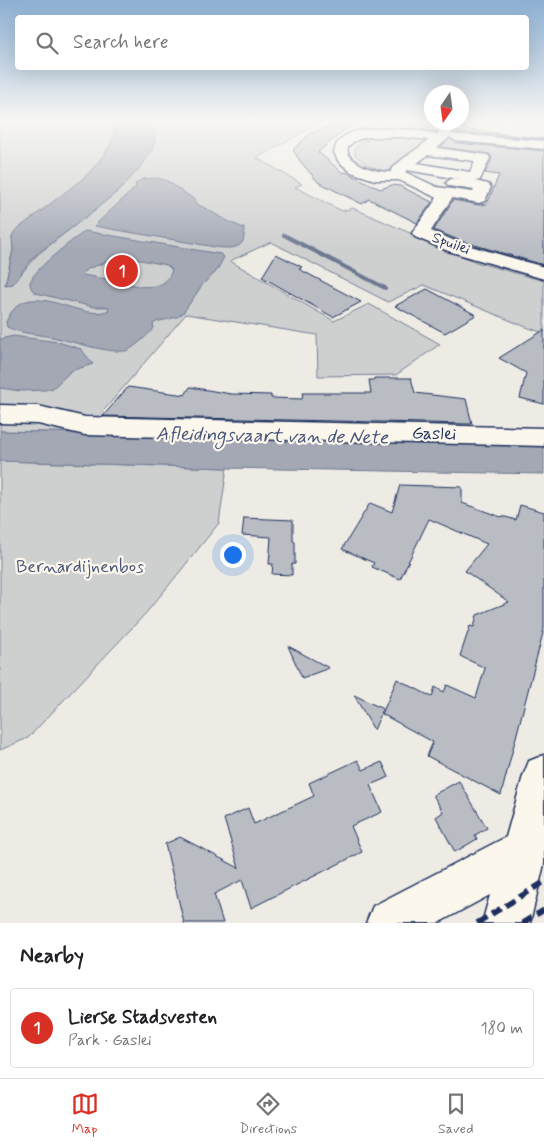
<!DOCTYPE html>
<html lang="en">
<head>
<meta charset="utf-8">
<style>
  body { margin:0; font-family:Mynerve,sans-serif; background:#f2f2f2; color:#202124 }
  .compass { position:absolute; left:424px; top:85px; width:45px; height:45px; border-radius:50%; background:#fff; box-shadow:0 5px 20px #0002; rotate:193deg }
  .you { position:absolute; left:232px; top:554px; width:18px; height:18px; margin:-12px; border:4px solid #fff; border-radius:50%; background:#1a73e8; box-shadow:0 0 0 8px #1a73e833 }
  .badge { display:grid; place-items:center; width:32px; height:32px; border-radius:50%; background:#d93025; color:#fff; font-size:16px; font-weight:700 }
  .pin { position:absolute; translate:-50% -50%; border:2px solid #fff; box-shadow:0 1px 5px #0006 }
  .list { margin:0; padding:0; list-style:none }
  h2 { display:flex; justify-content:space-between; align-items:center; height:65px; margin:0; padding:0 20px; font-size:21px }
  h2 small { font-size:16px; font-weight:400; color:#757577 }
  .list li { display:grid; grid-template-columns:32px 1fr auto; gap:15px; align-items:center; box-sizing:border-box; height:80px; margin:0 10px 10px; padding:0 10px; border:1px solid #e0e0e0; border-radius:5px }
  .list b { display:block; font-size:19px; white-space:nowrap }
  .list p { margin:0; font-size:16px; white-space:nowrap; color:#757577 }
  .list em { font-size:16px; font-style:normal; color:#757577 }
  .icon { flex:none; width:28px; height:28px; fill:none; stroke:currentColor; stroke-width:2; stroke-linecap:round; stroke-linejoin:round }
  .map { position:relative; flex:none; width:544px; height:923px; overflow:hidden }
  .search { position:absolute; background:#fff; box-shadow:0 5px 20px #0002; left:15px; right:15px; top:15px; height:55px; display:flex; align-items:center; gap:12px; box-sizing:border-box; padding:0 18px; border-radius:5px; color:#757577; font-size:19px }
  .sheet { height:155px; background:#fff }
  nav { display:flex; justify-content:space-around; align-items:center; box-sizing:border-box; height:70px; border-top:1px solid #e0e0e0; background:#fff; font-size:14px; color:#757577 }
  nav a { display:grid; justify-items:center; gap:2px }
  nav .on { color:#d93025 }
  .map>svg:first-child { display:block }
</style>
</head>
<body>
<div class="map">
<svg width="544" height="923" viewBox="0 0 544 923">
  <rect width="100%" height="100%" fill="#eeebe4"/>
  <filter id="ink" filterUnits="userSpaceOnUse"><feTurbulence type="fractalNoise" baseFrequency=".02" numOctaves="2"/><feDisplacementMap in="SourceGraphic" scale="10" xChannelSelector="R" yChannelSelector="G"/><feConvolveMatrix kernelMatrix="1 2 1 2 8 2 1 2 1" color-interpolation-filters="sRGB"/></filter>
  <g filter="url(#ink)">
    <path fill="#cecfcf" stroke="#747f96" d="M0 121H108L115 134C99 175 46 208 12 236L13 250 5 284H13L36 256 121 189 142 163 153 128 146 121H225L231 125 258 121H323L257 158 302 184 295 187 342 211 353 208 476 262 544 281V333L526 327 424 285 388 302 271 242 230 261 334 321 369 304 440 344 396 375 318 376 317 335 186 314 93 423 90 433 0 431Z
      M390 135 433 139 388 173 366 164 355 155V148C363 138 378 137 390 135Z
      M0 461 227 468 219 523 174 579 146 613 28 738 0 750Z"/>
    <path fill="#a3a8b4" stroke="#6d7892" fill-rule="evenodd" d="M108 121H146C150 125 154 128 155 133 161 170 62 233 37 254 28 262 21 274 13 284L5 285 13 250 12 236 15 231 90 173C101 160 109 150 115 134Z
      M157 178 166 180 195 200V203C212 211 226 222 244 228 244 231 244 234 244 237 243 251 224 248 215 247L94 226 136 187 135 184 142 179Z
      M85 231 220 254 224 257 216 272 203 284 183 313 177 317 156 322 153 324 154 328C149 334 131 351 125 351 106 353 72 341 52 337 37 334 21 334 7 327L6 322C27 272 79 324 109 310L108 307H93L36 293C33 291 30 288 30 283 33 269 73 240 85 231ZM114 255 167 265 172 270C164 297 131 284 113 280 103 278 92 277 82 275L89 268 102 264Z
      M13 336 58 342 81 349 93 364 71 371 53 388 45 390 20 391 0 388V339Z
      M0 431 544 444V474L227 468 0 461Z"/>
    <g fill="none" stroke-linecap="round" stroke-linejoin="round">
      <path stroke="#6d7892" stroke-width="4" d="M284 235 385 288"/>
    </g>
    <path fill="#b9bcc3" stroke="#1b2f5e" d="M340 121H355L318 152 343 173 346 172 380 189 392 185 400 186 432 202 417 223 369 199 362 204 318 182 300 161 293 150 310 134Z
      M411 122H446L437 132 411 128Z
      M467 122H472L463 129 544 139 456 132Z
      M450 139 456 143 544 151V265L461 241 434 230 453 200 479 205 487 204 499 175 485 173 492 159 490 154 441 147Z
      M276 254 302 267 299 269 361 302 333 317 262 277Z
      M427 289 476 315 445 333 395 306Z
      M544 330V404L520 398 526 373 499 358Z
      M374 378H411L415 393 466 399 472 424 103 416 128 387 185 395 190 387 231 394 271 395V398L302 399 303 393H371L369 380H374Z
      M400 485 462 487V503L501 517 502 516 516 520 520 505 544 512V629L501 795 427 756 433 742 382 714 397 679 432 697 435 687 444 692 447 685 476 698 485 668 460 656 470 626 474 627 477 615 509 602 465 571 487 544 429 519 400 579 372 567 374 563 342 549 370 503 392 512Z
      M244 518 293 520V541L295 542V564H292V575L272 574 273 564H269L271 537 242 535Z
      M288 646 329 668 302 678Z
      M354 695 383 709 374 730Z
      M358 760 363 770 382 762 389 777 370 785 382 812 351 826 362 852 251 908 242 880 214 894 223 923H184L165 844 180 837 239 868 224 819 248 808 254 824 314 796 309 783Z
      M459 781 487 828 475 835 477 839 455 852 436 817 443 812 433 795Z"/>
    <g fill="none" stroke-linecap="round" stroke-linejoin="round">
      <defs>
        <path id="minor" d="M462 121 465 122 451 134 544 141V149L456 141 450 137 437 148 488 155 490 158 480 180 475 181 488 184 491 187 485 201 479 203 452 198 431 231 460 243 544 267V279L448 251 415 237 412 233 437 198 399 180H375L351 172 338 161 334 152C335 149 336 144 339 141 355 121 416 130 438 134 441 123 452 122 462 122ZM367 137H401L429 140C421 147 392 164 391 172 366 173 322 148 367 137ZM428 155 475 161 470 172 417 163ZM407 170 470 181 454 178 449 180 446 183 449 186 474 190 473 192 437 187 405 172Z
          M0 405 38 406 85 417 544 428V446L85 435 38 424 0 423Z
          M544 755V864L530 923H482L490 895 438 923H366L373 906 506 837 523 776 529 761Z"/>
      </defs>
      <use href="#minor" stroke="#1b2f5e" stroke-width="3"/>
      <use href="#minor" fill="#fbf7ec" fill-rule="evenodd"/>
      <path stroke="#1b2f5e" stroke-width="5.5" stroke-dasharray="11 5.5" stroke-linecap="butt" d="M477 923 544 882
        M522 923 544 910"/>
    </g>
  </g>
  <linearGradient id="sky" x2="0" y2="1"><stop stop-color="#8cafd3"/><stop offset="0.48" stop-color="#f7f6f3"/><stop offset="1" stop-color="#f7f6f3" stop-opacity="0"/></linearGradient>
  <rect width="544" height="250" fill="url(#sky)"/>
  <g text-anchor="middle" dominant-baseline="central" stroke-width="4.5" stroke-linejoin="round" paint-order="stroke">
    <g font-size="15" fill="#1b2f5e" stroke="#fbf7ec">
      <text transform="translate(451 244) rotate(20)">Spuilei</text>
    </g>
    <g font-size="18" fill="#1b2f5e" stroke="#fbf7ec">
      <text transform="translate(434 434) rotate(1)">Gaslei</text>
    </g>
    <g font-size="18" fill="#48577a" stroke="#fbf7ec">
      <text x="80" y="567">Bernardijnenbos</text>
    </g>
    <g font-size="19" font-style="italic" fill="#445378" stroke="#fbf7ec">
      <text transform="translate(272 436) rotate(1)">Afleidingsvaart van de Nete</text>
    </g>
  </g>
</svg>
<svg class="compass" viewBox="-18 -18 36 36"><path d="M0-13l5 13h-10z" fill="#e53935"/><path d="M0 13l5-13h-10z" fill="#757577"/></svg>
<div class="you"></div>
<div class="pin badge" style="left:122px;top:271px">1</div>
<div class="search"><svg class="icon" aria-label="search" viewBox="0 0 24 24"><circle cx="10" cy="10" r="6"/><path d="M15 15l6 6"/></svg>Search here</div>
</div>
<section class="sheet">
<h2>Nearby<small></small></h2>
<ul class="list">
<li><span class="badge">1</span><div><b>Lierse Stadsvesten</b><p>Park · Gaslei</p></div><em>180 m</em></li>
</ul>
</section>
<nav>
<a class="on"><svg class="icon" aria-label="map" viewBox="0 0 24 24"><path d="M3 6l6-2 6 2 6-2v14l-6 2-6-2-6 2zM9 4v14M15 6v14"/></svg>Map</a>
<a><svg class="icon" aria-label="directions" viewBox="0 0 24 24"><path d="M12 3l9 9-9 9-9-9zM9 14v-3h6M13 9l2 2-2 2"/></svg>Directions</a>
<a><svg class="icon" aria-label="saved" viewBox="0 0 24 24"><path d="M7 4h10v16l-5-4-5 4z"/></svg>Saved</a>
</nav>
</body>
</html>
